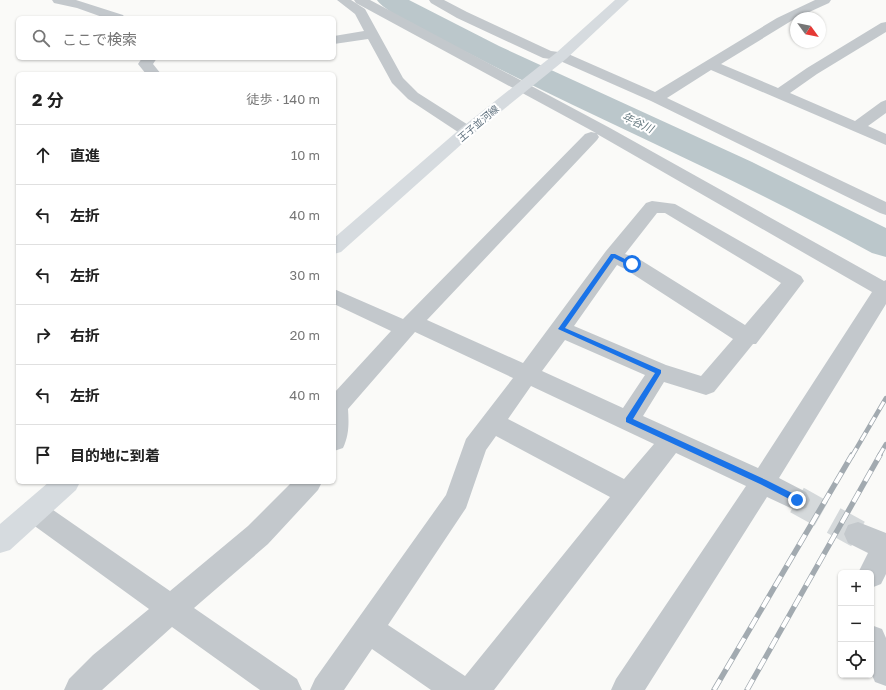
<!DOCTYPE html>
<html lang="ja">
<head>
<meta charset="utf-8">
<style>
  body { margin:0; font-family:"Golos Text","Noto Sans JP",sans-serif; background:#f2f2f2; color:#222 }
  .controls { position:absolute; right:12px; bottom:12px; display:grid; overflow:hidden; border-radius:6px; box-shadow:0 1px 3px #0004 }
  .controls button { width:36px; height:36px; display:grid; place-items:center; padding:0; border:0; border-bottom:1px solid #e0e0e0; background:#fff; color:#222; font:20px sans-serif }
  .compass { position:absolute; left:790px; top:12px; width:36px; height:36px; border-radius:50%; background:#fff; box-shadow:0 1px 3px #0004; rotate:123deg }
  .stop { position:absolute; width:12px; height:12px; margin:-9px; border:3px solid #1a73e8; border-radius:50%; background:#fff }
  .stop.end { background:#1a73e8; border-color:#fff; box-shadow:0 1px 4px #0008 }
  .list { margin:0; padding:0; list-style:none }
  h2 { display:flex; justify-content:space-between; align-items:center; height:52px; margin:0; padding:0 16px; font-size:17px }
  h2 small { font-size:13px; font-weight:400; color:#767676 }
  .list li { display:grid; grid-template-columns:26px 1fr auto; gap:12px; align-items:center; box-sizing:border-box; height:60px; padding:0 16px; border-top:1px solid #e0e0e0 }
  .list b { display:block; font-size:15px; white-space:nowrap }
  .list em { font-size:13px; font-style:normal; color:#767676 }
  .icon { flex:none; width:22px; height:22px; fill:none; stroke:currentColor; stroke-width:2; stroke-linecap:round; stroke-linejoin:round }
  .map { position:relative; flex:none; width:886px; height:690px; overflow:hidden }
  .search { position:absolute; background:#fff; box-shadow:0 1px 3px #0004; left:16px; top:16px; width:320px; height:44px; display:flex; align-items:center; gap:10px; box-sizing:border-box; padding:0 14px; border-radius:6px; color:#767676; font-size:15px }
  .panel { position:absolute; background:#fff; box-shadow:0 1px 3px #0004; left:16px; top:72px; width:320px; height:412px; border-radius:6px }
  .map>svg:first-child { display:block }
</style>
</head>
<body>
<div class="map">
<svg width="886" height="690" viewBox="0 0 886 690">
  <rect width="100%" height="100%" fill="#fafaf8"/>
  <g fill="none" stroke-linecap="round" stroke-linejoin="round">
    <path fill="#bbc7cb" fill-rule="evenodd" d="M377 0H409L499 46 752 162 886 228V257L872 253C741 180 602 122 468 53 449 43 387 15 377 0Z"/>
    <path stroke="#d5d9db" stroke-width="28" stroke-dasharray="28 14" stroke-linecap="butt" d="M797 500 858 534"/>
    <path fill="#c3c8cc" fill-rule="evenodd" d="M52 0H76L123 15 125 18H105L77 8 54 3Z
      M337 0H351L365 9 403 78 418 93 473 128 475 131 473 134 467 136 461 134 408 99 392 83 368 39 334 44V36L364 31 355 14Z
      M354 0H370L610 128 884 281 886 280V304L779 478 806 492 810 500 806 508 797 511 767 497 645 690H611L616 679 746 486 676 453 494 690H431L372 649 344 690H310L315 679 446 495 466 439 513 378 415 332 348 409C349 424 349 435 343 448L334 451V393L391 331 334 304V289L403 319 585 134 591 132 596 133 356 3ZM597 134 872 292 758 468 643 416 664 382 706 395 714 392 753 344H756L804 281 801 276 675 204 652 201 646 203 606 251 523 363 427 320 597 140 599 137ZM657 213H665L781 283 745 325 639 259 625 254ZM617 265 625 269 733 339 701 376 666 365 574 326ZM565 340 645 375 623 408 542 371ZM531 386 654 444 624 479 508 419ZM496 436 610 497 465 676 388 625 466 508 486 450Z
      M429 0H444L467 12 551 51 566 53 655 92 777 18 815 0H831L829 3 796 18 721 64 778 88 807 68 881 23 886 22V32L817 74 790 93 855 121 881 102 886 100V113L868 126 886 134V145L711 70 667 98 886 202V215L880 213 651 101 558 60 543 58 457 18 431 3Z
      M142 58H157L153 64 161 74H146L138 64Z
      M292 482H322L318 490 268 544 194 608 297 679 302 690H260L172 627 102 690H64L69 679 93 655 149 609 25 519 21 511 25 503 34 499 43 503 170 591 248 526Z
      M858 522 886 533V574L881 584 871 588V573H858L868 553 848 543 844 534 848 525Z
      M871 625 882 629 886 638V686L875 682 871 673Z"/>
    <path fill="#d6dbdf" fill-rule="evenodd" d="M615 0H629L566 59 473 134 341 252 334 254V238L461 128 556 53Z
      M49 482H80L76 490 10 550 0 553V524Z"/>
    <defs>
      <path id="rail-far1" d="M852 456 886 398
        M879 456 886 444"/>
      <path id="rail" d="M714 690 852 455
        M747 690 880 455"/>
    </defs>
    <use href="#rail-far1" stroke="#a2aab0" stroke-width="4.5"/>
    <use href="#rail" stroke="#a2aab0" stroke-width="5.5"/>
    <use href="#rail-far1" stroke="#fff" stroke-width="3" stroke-dasharray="9" stroke-linecap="butt"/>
    <use href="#rail" stroke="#fff" stroke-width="4" stroke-dasharray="12" stroke-linecap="butt"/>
  </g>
  <path fill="#1a73e8" d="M611 254H615L635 264 630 266 614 258 565 328 661 370V373L633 419 766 480 800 497V502H795L760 484 626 422V418L655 373 558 329Z"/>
  <g text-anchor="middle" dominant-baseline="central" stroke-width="4" stroke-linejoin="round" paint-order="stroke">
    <g font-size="10" fill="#657683" stroke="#fff">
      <text transform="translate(478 123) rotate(-40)">王子並河線</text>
    </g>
    <g font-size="11" font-style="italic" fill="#60757c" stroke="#fff">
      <text transform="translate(638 122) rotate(25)">年谷川</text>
    </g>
  </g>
</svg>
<div class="controls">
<button>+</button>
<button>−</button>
<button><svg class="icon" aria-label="locate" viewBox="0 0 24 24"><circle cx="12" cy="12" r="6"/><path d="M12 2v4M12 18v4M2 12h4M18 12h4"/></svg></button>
</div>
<svg class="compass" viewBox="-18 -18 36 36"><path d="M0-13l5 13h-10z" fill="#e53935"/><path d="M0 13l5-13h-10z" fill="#767676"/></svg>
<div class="stop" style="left:632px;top:264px"></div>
<div class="stop end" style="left:797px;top:500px"></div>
<div class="search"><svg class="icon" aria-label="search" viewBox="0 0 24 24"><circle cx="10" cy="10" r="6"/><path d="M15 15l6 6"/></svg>ここで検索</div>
<section class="panel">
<h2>2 分<small>徒歩 · 140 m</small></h2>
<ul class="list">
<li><svg class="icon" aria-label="ahead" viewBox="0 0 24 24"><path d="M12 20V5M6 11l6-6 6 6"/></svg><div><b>直進</b></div><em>10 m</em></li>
<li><svg class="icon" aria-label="left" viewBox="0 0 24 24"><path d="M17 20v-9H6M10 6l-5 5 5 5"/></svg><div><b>左折</b></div><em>40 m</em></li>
<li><svg class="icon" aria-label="left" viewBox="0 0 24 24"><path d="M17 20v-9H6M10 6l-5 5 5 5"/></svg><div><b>左折</b></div><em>30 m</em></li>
<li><svg class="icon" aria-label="right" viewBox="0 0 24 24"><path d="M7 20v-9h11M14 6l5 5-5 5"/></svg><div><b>右折</b></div><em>20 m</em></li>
<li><svg class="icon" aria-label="left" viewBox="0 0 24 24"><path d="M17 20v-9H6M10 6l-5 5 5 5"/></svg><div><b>左折</b></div><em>40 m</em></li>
<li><svg class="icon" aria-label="arrive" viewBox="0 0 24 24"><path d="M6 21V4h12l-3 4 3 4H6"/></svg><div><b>目的地に到着</b></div></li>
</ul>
</section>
</div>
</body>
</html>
